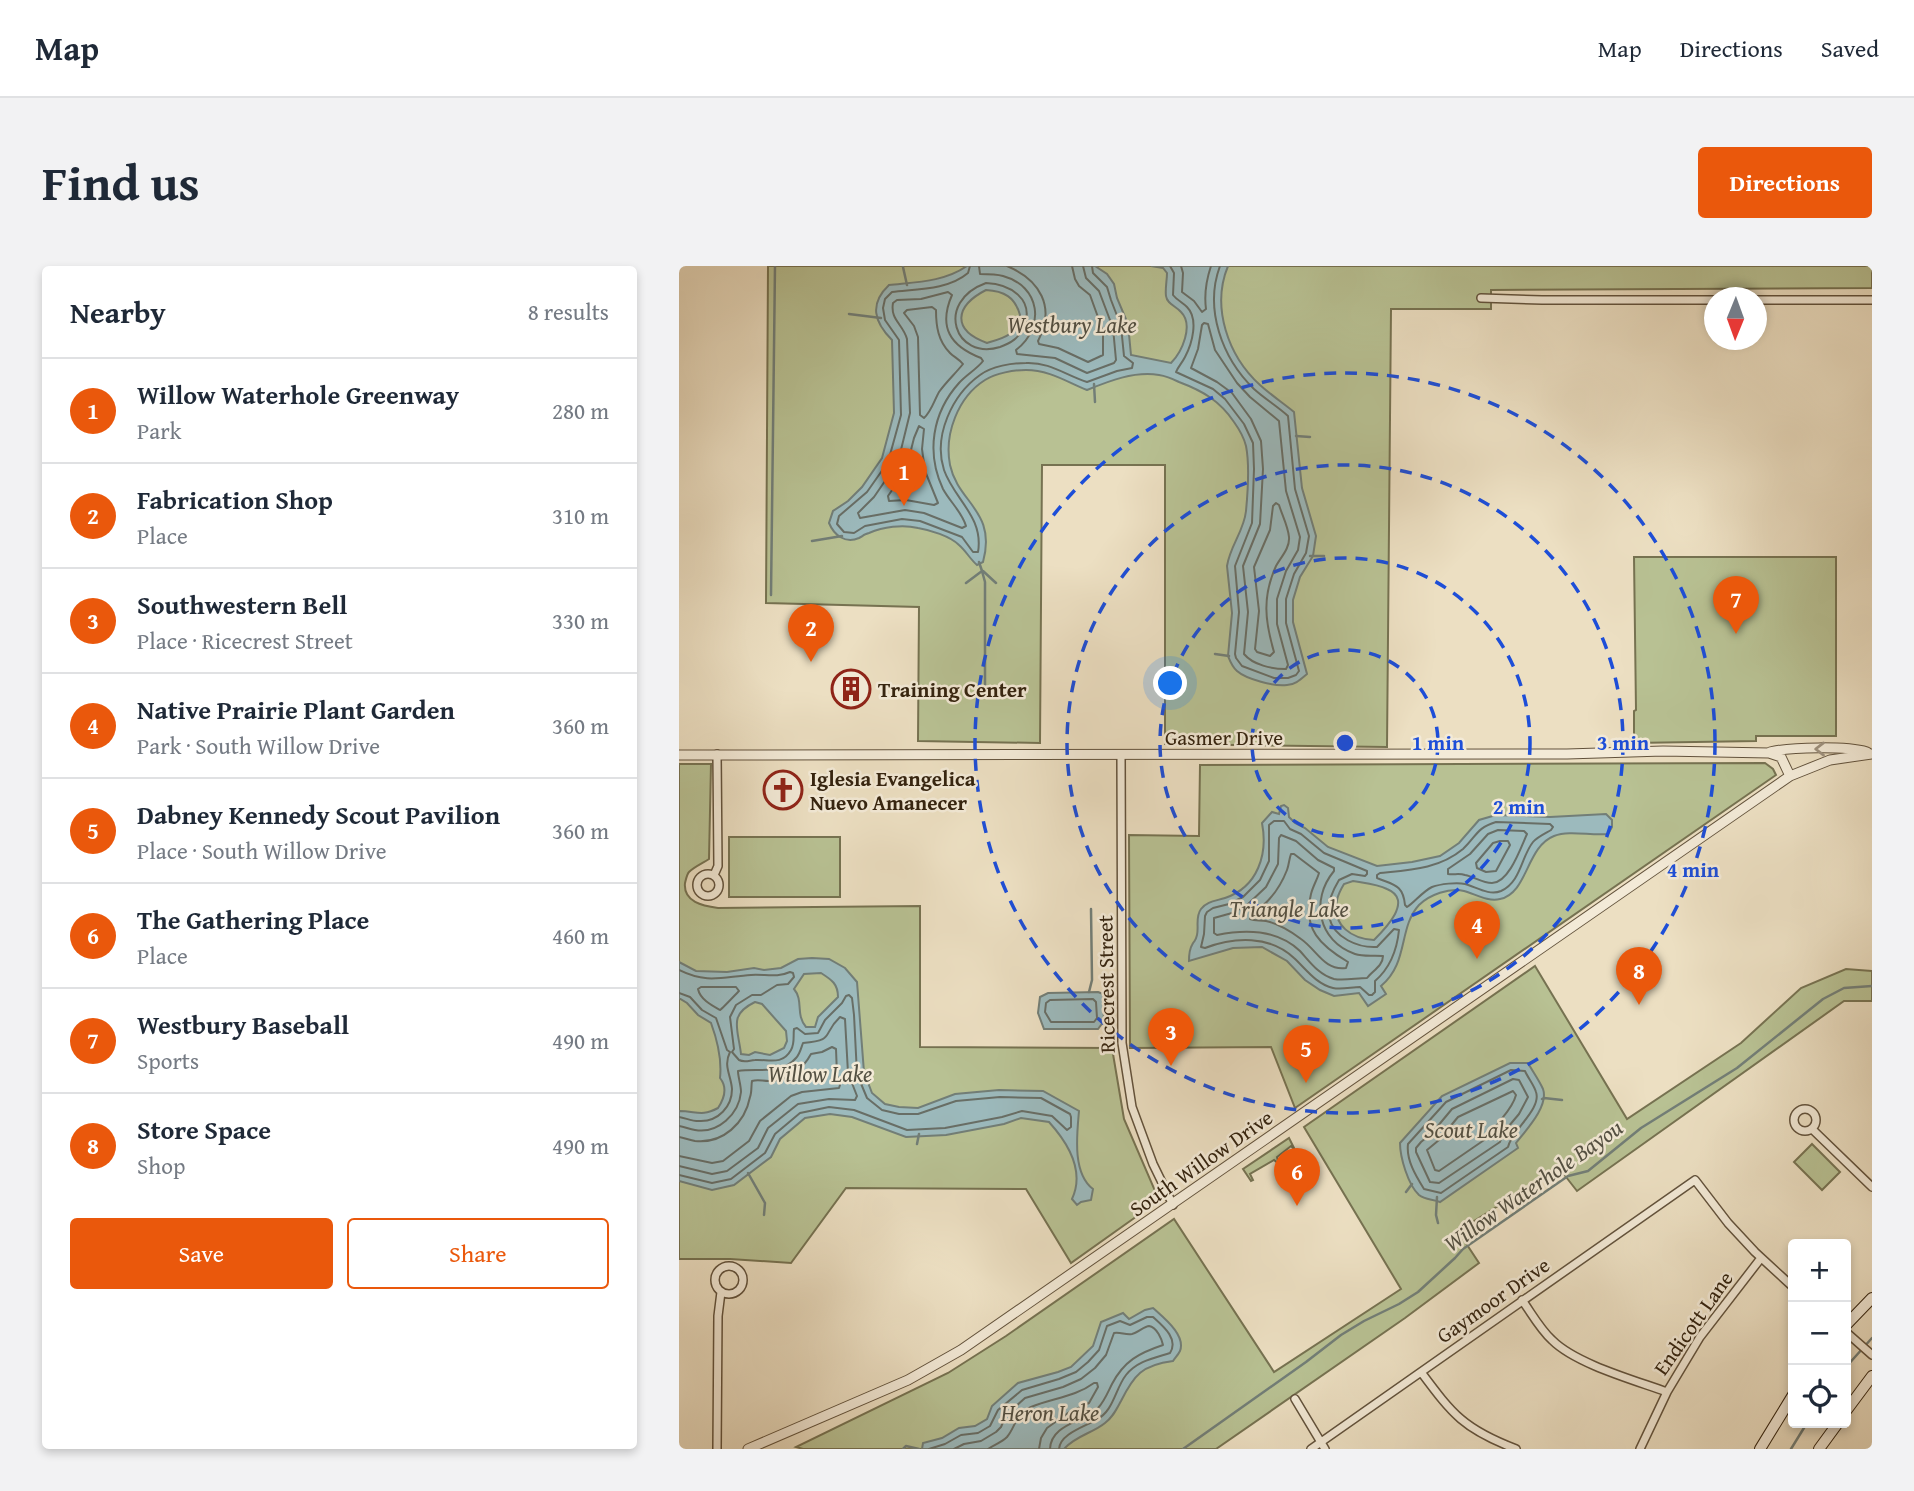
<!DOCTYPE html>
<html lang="en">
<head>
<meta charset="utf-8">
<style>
  body { margin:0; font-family:"Gentium Book Plus",serif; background:#f2f2f3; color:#1f2937 }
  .controls { position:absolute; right:21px; bottom:21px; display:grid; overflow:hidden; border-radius:7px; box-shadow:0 4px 10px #0003 }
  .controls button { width:63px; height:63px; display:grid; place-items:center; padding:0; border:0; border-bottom:2px solid #e0e1e3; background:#fff; color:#1f2937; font:35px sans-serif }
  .compass { position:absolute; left:1025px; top:21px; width:63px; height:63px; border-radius:50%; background:#fff; box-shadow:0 4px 10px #0003; rotate:181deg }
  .you { position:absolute; left:492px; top:418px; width:24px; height:24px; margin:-18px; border:5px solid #fff; border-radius:50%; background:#1a73e8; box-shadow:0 0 0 10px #1a73e833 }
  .badge { display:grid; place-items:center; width:46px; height:46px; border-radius:50%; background:#ea580c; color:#fff; font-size:23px; font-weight:700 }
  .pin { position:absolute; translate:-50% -58px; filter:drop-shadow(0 2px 4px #0008) }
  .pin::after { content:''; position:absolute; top:37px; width:24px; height:21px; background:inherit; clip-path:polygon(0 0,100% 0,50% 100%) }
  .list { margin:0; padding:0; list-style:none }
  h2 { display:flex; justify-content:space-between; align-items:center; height:91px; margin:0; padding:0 28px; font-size:30px }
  h2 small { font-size:23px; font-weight:400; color:#747a83 }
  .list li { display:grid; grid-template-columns:46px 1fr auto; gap:21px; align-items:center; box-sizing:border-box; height:105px; padding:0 28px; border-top:2px solid #e0e1e3 }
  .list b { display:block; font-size:26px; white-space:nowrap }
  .list p { margin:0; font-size:23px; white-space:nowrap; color:#747a83 }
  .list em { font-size:23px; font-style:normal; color:#747a83 }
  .actions { display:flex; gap:14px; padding:21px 28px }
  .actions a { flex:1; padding:16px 0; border:2px solid #ea580c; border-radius:7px; text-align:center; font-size:24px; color:#ea580c }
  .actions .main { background:#ea580c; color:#fff }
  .icon { flex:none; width:38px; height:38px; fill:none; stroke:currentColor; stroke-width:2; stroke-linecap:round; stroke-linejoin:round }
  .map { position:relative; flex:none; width:1193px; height:1183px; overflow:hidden; border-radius:7px }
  header { display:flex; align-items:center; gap:42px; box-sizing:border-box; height:98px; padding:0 35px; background:#fff; border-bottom:2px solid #e0e1e3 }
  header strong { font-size:33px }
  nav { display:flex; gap:38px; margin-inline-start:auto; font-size:24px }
  .intro { display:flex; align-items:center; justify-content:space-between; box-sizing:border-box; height:168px; padding:0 42px }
  h1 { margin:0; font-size:49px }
  .button { padding:18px 32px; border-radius:7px; background:#ea580c; color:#fff; font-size:24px; font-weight:700 }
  main { display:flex; gap:42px; padding:0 42px }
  aside { flex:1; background:#fff; border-radius:7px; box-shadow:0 4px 10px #0003 }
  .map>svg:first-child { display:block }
</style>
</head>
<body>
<header>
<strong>Map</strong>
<nav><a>Map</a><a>Directions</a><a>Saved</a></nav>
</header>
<div class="intro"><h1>Find us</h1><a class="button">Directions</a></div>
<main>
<aside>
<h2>Nearby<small>8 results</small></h2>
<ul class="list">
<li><span class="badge">1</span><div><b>Willow Waterhole Greenway</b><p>Park</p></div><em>280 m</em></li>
<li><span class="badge">2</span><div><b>Fabrication Shop</b><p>Place</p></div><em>310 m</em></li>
<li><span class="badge">3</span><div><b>Southwestern Bell</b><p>Place · Ricecrest Street</p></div><em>330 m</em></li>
<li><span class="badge">4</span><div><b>Native Prairie Plant Garden</b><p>Park · South Willow Drive</p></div><em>360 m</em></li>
<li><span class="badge">5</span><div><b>Dabney Kennedy Scout Pavilion</b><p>Place · South Willow Drive</p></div><em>360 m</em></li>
<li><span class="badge">6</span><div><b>The Gathering Place</b><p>Place</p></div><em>460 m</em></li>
<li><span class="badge">7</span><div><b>Westbury Baseball</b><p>Sports</p></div><em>490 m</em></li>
<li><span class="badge">8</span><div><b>Store Space</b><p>Shop</p></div><em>490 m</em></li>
</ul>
<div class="actions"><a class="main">Save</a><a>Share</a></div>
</aside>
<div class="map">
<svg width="1193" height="1183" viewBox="0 0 1193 1183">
  <rect width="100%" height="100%" fill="#ecdfc2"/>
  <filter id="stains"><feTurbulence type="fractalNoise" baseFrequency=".00286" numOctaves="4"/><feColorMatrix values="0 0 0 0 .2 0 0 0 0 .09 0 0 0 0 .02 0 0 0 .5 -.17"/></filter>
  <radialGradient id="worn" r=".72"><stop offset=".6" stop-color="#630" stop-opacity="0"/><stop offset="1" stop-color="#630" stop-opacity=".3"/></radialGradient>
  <path fill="#b8c193" stroke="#767251" stroke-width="2" d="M89 0H1193V22L812 24V43H712L708 481 486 478V199H363L361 477 239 475 240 341 87 337Z
    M955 291H1157V470H1077V475L955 477V445L957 444Z
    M1086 497 1094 503 1097 509 616 842 592 781 451 782 450 569 520 570 521 499Z
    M0 498H32L30 593C24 597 15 601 10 606 8 608 7 613 6 617 4 636 24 640 39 642L241 640V781L433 782 445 853 477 927 475 938 392 997 347 923 167 922 112 997 51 993H0Z
    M50 571H161V631H50Z
    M856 700 948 853 1062 777 1122 722 1167 703 1193 705V735H1165L898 925 880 902 779 965 800 997 726 1052 537 1183H124L117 1181 269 1107 327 1070 495 953 595 1106 722 1023 625 861Z
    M610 872 616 884 612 880 598 891 600 898 595 894 571 908 574 914 572 915 564 903Z
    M1133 878 1161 906 1143 924 1115 896Z"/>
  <path fill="#9cbabd" stroke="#727e77" stroke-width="2" fill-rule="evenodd" d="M288 0H416L428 8 435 18 438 32 449 58 452 89 492 97C503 86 515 59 502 46 497 40 488 38 487 30 486 23 488 14 488 7L484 2 472 0H549C532 41 549 90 581 119 592 129 604 137 615 146L623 222 637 270 634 290 621 311 614 334V356L628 408C622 413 616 419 608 419 596 421 567 413 558 405 553 401 551 395 549 390L553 347 548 300C551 280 565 265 567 245 569 224 571 200 567 180 565 172 560 163 555 156 541 135 524 125 500 116 494 113 487 110 480 109 455 105 430 115 408 124 388 116 370 104 347 104 335 104 317 107 306 114 279 131 265 168 271 199 279 237 318 245 304 296L298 299C291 293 287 285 280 279 271 270 251 264 239 262 223 258 204 261 190 267 181 270 188 268 180 272 166 278 155 269 150 257L154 245 169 235 183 221 203 192 215 147 213 74C195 56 190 38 210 19 237 16 265 16 288 0ZM307 24C325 25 336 31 341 49 335 70 328 71 308 77 272 64 276 40 307 24Z
    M605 539 609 542 610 551 616 557 626 562 649 581 698 600 733 596 761 590 780 577 800 554 817 549 871 551 927 548 933 554V561L929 568C912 570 891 564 875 570 847 581 849 627 821 633 809 636 796 628 785 625 771 621 750 629 740 639 719 662 730 697 702 720L707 728 689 740 680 727 655 730 641 724 626 714 608 695 583 681 554 682 510 695C510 690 510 684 513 679 516 673 516 677 518 669 520 661 516 651 522 643 528 635 537 635 546 632 579 621 589 588 583 557L593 546 600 548 602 540ZM674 615C685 617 698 618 708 623 735 634 706 663 695 674 674 673 652 660 658 634 659 629 662 623 665 618Z
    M133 692 150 693 166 702 178 716 185 806 193 827 206 838 220 841 239 842 276 828 320 824 364 825 400 845C398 868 393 907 414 923L412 934 402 936 398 939 393 933C406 905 389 877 370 856L342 852 325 858 267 869 227 871 173 851 151 848 126 852 101 873 92 891 55 919 33 924 0 915V845C18 845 22 851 39 842 45 833 49 822 41 812 43 793 39 776 32 757L19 749 8 737 0 732V696L17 705 48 706 75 702 85 704 102 702 119 693ZM142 707C153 714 159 718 159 731L139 751 136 761H127C116 748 125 735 115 723L125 708ZM76 736 83 738 107 765 108 775 105 782 91 789 76 786 70 789 62 788C59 762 49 749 76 736Z
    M419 726 424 728 425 755 419 763H365L359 747 361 731 369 727Z
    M831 797H849C854 806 860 814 864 823 870 840 847 864 837 877L839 882 761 936C754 933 746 934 740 929 729 919 721 891 721 877L763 830Z
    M474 1042C485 1052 507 1069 501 1085 499 1089 496 1092 494 1095 463 1099 455 1109 442 1135 437 1144 434 1151 426 1157 414 1167 396 1170 385 1183H243L244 1177 263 1172 280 1162 296 1160 308 1153 313 1140 339 1117 379 1106 392 1101 414 1080 422 1056 444 1047 450 1053 466 1044Z"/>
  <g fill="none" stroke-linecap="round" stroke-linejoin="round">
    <path stroke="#686e66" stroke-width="2" d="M291 0 289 7C269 24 238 23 213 26L206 33 204 42 206 54 220 74 222 149 209 196 188 226 160 250 158 258 165 266 175 267 186 260 223 253 241 255 283 271 294 286H299C305 251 275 233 265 204 254 170 273 129 301 109 313 100 333 97 347 97 371 96 386 109 408 116L438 105 453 102 454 97 445 90 442 60 432 34 428 21 414 7 413 0
      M300 0 301 8C308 8 317 8 324 10 361 20 367 61 337 84L338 88 376 92 408 107 435 97 437 94 434 62 420 25 407 12 404 0
      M328 0C361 14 377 41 359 75L360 78 379 82 409 96 424 89V65L411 29 400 20 396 13 393 0
      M491 0 495 7 494 29C498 34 504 37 508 41 520 53 513 78 506 91 503 97 499 101 497 106L534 123 546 133 565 158 574 177 575 203 573 257 556 300 560 346 556 388 557 392 563 400 595 412H609L617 409 620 405 607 357V333L615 308 627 287 630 270 616 223 609 150C598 140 586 133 575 123 543 92 525 43 541 0
      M502 0 504 7 503 26 515 35 523 46 527 43C525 28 527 15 532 0
      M307 17C331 18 356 33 345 61 340 72 332 77 321 81 276 95 255 36 307 17Z
      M269 26 273 29C259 61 271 80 302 92L304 95C298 103 287 109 280 117 253 147 247 187 264 223 271 236 283 246 287 260L283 262 245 247 226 244 181 252 179 247 195 231 219 196 231 147 228 73C224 58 211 54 214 37L218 34 242 33Z
      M253 41 257 44C257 60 259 75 271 87 275 91 280 93 284 98 276 108 267 116 260 126 255 135 252 146 245 152L241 149 239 71 235 60 225 47 228 44Z
      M525 57 529 58 536 84 558 117 571 131 600 155 607 225 621 271 619 284 607 305 598 333V358L609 399 607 403C593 403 574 399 565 388L569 346 564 300 581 258 584 203 582 175 572 153 553 127 538 116 512 102 519 83 523 59Z
      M240 160 245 163 243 183 246 205 259 237 255 239 227 234 210 235 209 230 227 204 235 172Z
      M597 237 600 239C603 249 609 260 610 271 611 282 602 291 597 300 583 331 586 355 595 386L591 390 578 386 576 383 580 345 575 301 591 264 594 240Z
      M595 555H605L611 563 622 568 645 587 688 605V608L686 610 673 608 660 614C654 624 647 638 650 651 655 672 679 682 698 681L715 663 720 664C718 684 711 702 696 715V726L693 729H690L681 721C673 721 662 724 654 722 637 718 627 703 615 692 591 669 555 671 526 682L522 681 525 668 526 650 528 646 534 642 550 638 564 631 581 614 590 595V559Z
      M817 556 871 558 874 561 872 564C867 567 858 571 854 576 842 591 842 616 822 625 810 630 797 621 786 618 778 616 761 618 753 621 743 626 736 636 728 641L726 639C724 618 714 619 698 612V609L701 607C731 604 760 603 784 583 798 570 797 562 817 556Z
      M819 564 845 565 848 568C842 581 830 617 813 617 803 617 796 611 786 609 780 607 775 609 769 608V603L791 588 809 568Z
      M602 569 617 575 639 594 655 602V605C631 634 639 675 676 688 685 691 695 689 704 690 704 700 693 705 688 712 678 712 664 715 655 713 640 709 631 696 621 685 598 663 567 663 538 669L535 667V652L553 647 568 639 587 621 599 598 600 572Z
      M821 575H829L831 579 817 605 807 606 798 602 797 597 814 577Z
      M612 588H615L640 607C638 614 634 620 632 628 623 663 642 680 669 696L667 702C645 705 638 684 622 673 613 666 598 657 587 655 581 654 576 655 571 653V649C588 639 601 622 608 604 610 599 610 593 612 588Z
      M0 704C28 718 43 711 72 709 86 708 98 712 111 706L114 707 115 711 109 718 98 719 82 729H73L57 739 51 751 55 783 53 786C54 787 59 793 60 794 66 797 71 794 76 794 89 793 103 800 112 784 116 777 114 770 115 763L118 762 126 768 139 767 146 754 163 737 167 730 170 729 173 732 175 749 178 808 188 832 203 844 220 848H239L277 835 321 831 362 832 391 848 392 851V861L388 864 373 850 343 845 323 851 266 862 228 864 175 844 150 841 121 847 96 868 86 887 52 913 33 917 0 909
      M22 721H57L60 725C57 728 43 743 41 744 32 739 21 733 19 723Z
      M0 727 11 731 23 744 37 752 48 784 51 786C44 800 52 809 53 823 53 841 39 855 22 855 14 856 7 852 0 851
      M414 733 417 736 418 752 415 756H372L366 746 367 737 371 734Z
      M832 804 846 805C849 812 855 819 857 826 863 843 832 865 829 881L762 927 745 923C737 910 727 894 729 878L767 836Z
      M834 813 840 814 849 831 840 848 824 867 821 876 760 917 751 916 737 886V882L742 876 753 867 773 843Z
      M834 825 837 829C833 845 818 855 811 870L760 905 756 904 748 884 760 874 779 851Z
      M0 860C6 861 10 863 16 864 39 868 60 848 62 826 62 819 59 811 59 805 78 802 103 809 117 792 121 788 122 782 124 777 157 774 142 769 161 751L166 753 169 807 178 830 176 834 150 833 119 838 89 862 79 882 48 905 33 908 0 900
      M0 871C5 872 11 874 16 875 44 878 66 857 71 831 73 826 72 820 73 815 79 813 83 815 90 815 109 815 124 803 132 788L143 786 153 781 157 783 158 809 161 819 160 822 123 826 112 830 81 855 70 875 44 895 33 897 0 890
      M250 1183 266 1178 282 1169 299 1167 311 1160 319 1144 343 1124 380 1113 397 1106 409 1096 420 1084 428 1060 441 1055 451 1059 468 1051H474C484 1060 500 1073 491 1087 475 1092 458 1095 447 1109 436 1123 435 1145 417 1154 405 1161 381 1168 380 1183
      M275 1183 285 1178 302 1175 317 1166 322 1161 327 1149 346 1132 384 1121 402 1113 416 1102 427 1089 435 1067C442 1066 446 1069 453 1068 458 1067 466 1060 470 1060 478 1061 483 1074 484 1079 460 1087 445 1095 433 1118 429 1126 425 1136 419 1142 405 1156 372 1158 371 1183
      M309 1183C315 1179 323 1176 328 1171 337 1160 336 1148 352 1141 374 1132 396 1131 415 1117H418L419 1121 410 1137 389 1147 368 1162 362 1172 360 1183"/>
    <path stroke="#727e77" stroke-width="2.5" d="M224 1 228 19
      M170 48 202 52
      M415 118 416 136
      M617 170 631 171
      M133 275 163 270
      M631 290H645
      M303 305 306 316V427
      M304 305 317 317
      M287 317 303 305 300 296
      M92 329 96 0
      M536 388 550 390
      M410 726 413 714 412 643
      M863 833 865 832 883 834
      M238 878 240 868
      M69 907 86 937 85 949
      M727 926 733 918
      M758 931 757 949 759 957
      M1167 1101 1193 1072
      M224 1183 227 1180 240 1183
      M504 1183 627 1096 662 1069 685 1055 720 1038 739 1026 776 992 784 983 889 910 909 905 962 862 1058 802 1144 733 1165 722 1193 720
      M1112 1183 1128 1157"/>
    <defs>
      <path id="minor" d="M802 32 863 34H1036
        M1078 34H1193
        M442 488 443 777 453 841 474 898 494 939
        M18 619a11 11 0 1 1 22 0a11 11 0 1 1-22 0Z
        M35 609 39 600 38 488
        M1115 854a11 11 0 1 1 22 0a11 11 0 1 1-22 0Z
        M1133 863 1193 921
        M36 1014a14 14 0 1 1 28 0a14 14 0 1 1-28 0Z
        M843 1034C853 1048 861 1063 873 1074 897 1098 955 1114 988 1126
        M1167 1066 1193 1089
        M742 1106C774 1149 785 1163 837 1183
        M616 1133 646 1183
        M38 1183 39 1050 42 1026
        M632 1183 1016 914 1049 957 1076 986 1114 1021
        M961 1183 988 1126 1021 1071 1082 992"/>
      <path id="tertiary" d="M1091 486C1112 481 1168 480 1188 486
        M0 489 888 488 984 485 1090 487 1102 491 1111 510
        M69 1183 229 1114 282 1084 1111 510 1151 494 1193 488"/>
      <path id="secondary" d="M1167 1059 1193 1032
        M1167 1145 1193 1110
        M1081 1183 1114 1129
        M1140 1183 1159 1157"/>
    </defs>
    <use href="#minor" stroke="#62523c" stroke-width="10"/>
    <use href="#tertiary" stroke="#62523c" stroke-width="11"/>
    <use href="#secondary" stroke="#34230f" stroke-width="12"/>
    <use href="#minor" stroke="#f3ead7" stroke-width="7"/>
    <use href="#tertiary" stroke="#f3ead7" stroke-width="9"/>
    <use href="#secondary" stroke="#f3ead7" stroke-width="10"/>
  </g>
  <defs><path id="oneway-chevron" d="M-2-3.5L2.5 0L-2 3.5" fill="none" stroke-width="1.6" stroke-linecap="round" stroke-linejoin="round" transform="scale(1.75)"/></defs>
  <use stroke="#9d907d" href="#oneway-chevron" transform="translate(1141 483) rotate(180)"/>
  <g fill="none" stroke="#1d4ed8" stroke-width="3.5" stroke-dasharray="12 9">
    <circle cx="666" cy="477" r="93"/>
    <circle cx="666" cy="477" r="185"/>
    <circle cx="666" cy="477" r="278"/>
    <circle cx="666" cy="477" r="370"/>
  </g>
  <defs>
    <symbol id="building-ring" viewBox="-11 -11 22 22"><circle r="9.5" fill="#f3ead7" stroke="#8f2418" stroke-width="1.5"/><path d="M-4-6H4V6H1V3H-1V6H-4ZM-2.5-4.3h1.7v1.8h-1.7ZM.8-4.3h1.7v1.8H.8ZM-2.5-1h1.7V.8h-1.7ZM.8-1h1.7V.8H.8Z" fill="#8f2418"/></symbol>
    <symbol id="church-ring" viewBox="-11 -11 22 22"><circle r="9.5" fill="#f3ead7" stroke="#8f2418" stroke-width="1.5"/><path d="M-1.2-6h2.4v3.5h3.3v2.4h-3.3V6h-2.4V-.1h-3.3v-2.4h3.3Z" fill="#8f2418"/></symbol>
  </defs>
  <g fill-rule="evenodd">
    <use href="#building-ring" x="150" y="401" width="44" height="44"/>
    <use href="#church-ring" x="82" y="502" width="44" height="44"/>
  </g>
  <g text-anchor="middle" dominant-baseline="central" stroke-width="5" stroke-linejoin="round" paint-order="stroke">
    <g font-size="21" font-weight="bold" fill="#34230f" stroke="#f3ead7" text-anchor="start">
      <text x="199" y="423">Training Center</text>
      <text x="131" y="512">Iglesia Evangelica<tspan x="131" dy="24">Nuevo Amanecer</tspan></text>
    </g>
    <g font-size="21" fill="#34230f" stroke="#f3ead7">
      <text x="545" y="471">Gasmer Drive</text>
      <text transform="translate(427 718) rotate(-91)">Ricecrest Street</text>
      <text transform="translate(522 897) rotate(-35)">South Willow Drive</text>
      <text transform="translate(814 1034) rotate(-35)">Gaymoor Drive</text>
      <text transform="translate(1014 1057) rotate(-55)">Endicott Lane</text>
    </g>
    <g font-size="23" font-style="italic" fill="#535043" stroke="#f3ead7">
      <text x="393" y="58">Westbury Lake</text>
      <text x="610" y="642">Triangle Lake</text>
      <text x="141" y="807">Willow Lake</text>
      <text x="792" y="863">Scout Lake</text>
      <text transform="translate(854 919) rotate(-35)">Willow Waterhole Bayou</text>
      <text x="371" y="1146">Heron Lake</text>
    </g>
  </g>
  <circle cx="666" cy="477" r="10" fill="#1d4ed8" stroke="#f3ead7" stroke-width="3.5"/>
  <g font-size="21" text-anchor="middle" font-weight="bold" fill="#1d4ed8" stroke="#f3ead7" stroke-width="5" stroke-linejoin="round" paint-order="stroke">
    <text x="759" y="484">1 min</text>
    <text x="944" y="484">3 min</text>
    <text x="840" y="548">2 min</text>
    <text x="1014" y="611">4 min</text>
  </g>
  <rect width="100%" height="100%" filter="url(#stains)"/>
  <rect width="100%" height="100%" fill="url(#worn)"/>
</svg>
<div class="controls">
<button>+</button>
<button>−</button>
<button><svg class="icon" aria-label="locate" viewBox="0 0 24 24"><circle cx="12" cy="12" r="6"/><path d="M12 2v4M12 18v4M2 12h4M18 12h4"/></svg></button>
</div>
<svg class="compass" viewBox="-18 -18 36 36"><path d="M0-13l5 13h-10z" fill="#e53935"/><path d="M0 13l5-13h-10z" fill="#747a83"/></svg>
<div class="you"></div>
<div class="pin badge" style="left:225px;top:240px">1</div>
<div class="pin badge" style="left:132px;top:396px">2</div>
<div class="pin badge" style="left:492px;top:800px">3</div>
<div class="pin badge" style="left:798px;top:693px">4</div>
<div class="pin badge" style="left:627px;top:817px">5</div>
<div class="pin badge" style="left:618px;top:940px">6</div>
<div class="pin badge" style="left:1057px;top:368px">7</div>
<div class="pin badge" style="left:960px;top:739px">8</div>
</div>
</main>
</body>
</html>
